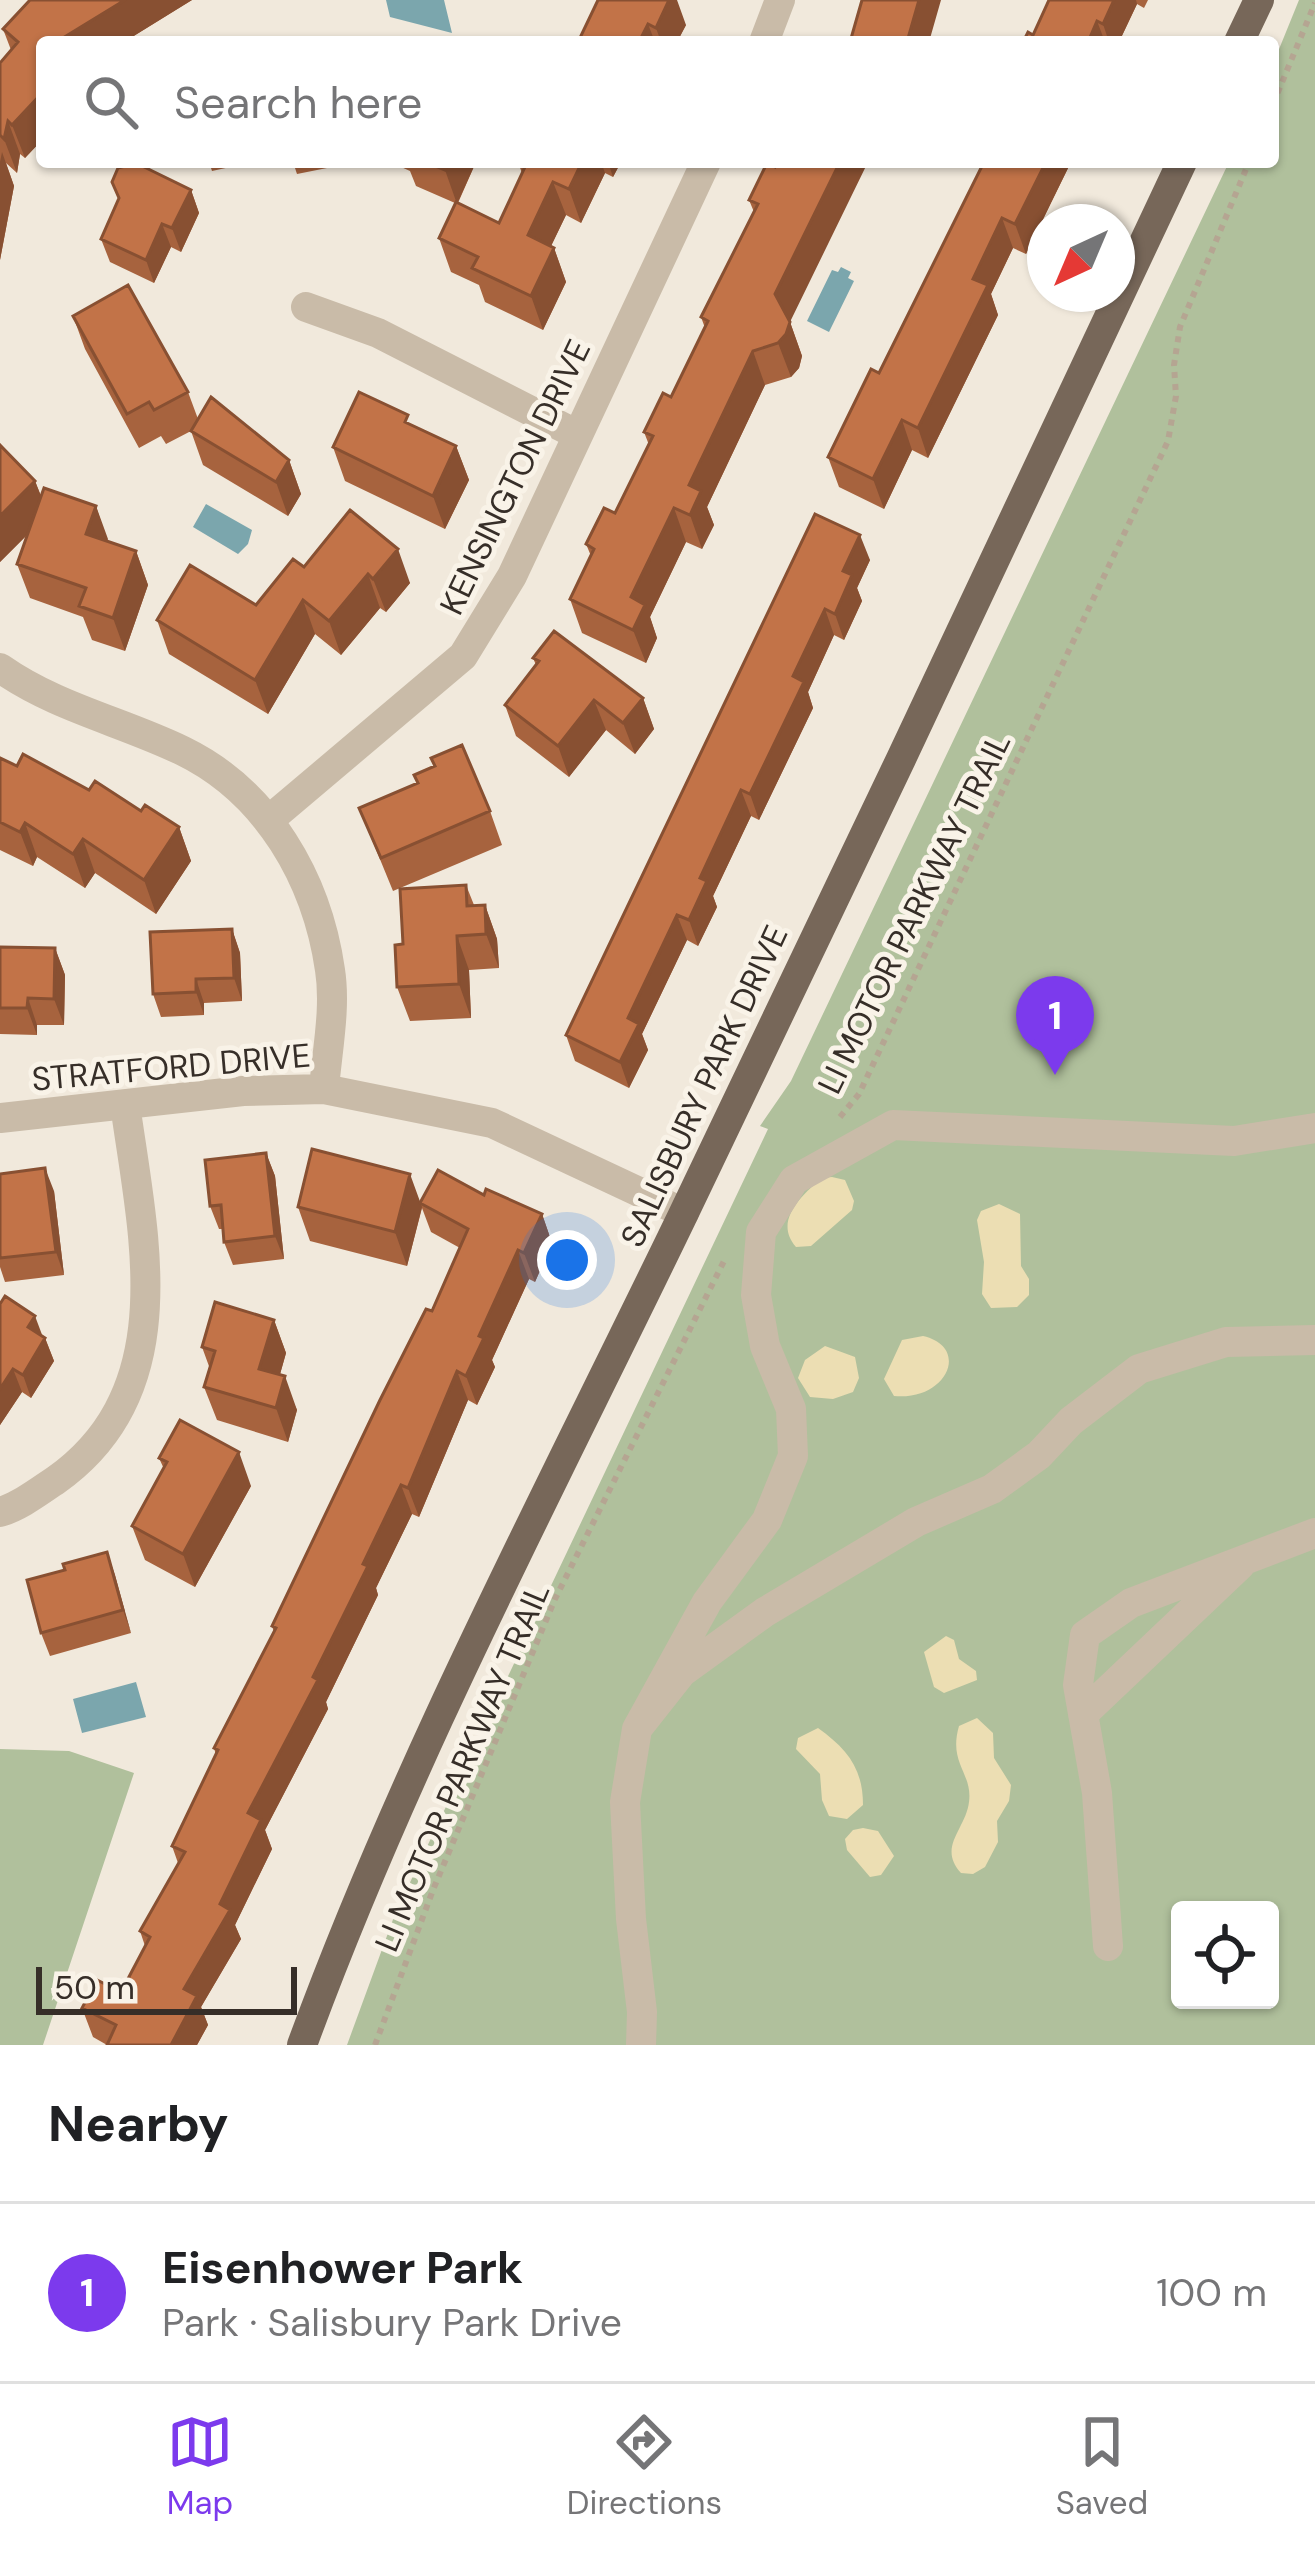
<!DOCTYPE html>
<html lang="en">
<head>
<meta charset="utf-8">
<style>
  body { margin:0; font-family:"DM Sans",sans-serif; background:#f6f6f6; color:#202124 }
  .controls { position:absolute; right:36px; bottom:36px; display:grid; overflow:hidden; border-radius:12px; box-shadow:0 3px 9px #0004 }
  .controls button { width:108px; height:108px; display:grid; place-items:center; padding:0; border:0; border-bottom:3px solid #e0e0e0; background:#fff; color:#202124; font:60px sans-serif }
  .compass { position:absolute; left:1027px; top:204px; width:108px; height:108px; border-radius:50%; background:#fff; box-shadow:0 3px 9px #0004; rotate:224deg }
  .scale { position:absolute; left:36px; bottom:30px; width:261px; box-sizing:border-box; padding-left:12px; border:6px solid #362e28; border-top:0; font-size:33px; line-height:42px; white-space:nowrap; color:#362e28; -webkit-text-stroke:9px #f9f3e8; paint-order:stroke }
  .you { position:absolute; left:567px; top:1260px; width:42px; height:42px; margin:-30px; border:9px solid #fff; border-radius:50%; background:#1a73e8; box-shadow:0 0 0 18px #1a73e833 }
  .badge { display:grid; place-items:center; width:78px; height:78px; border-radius:50%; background:#7c3aed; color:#fff; font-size:39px; font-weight:700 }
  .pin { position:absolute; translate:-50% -99px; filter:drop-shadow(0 3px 6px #0008) }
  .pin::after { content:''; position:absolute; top:63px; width:42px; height:36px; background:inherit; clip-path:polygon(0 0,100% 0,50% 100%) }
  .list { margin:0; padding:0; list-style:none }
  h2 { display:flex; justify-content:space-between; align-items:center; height:156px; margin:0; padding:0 48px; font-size:51px }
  h2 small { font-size:39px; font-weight:400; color:#757577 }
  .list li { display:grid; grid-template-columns:78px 1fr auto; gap:36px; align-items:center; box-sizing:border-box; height:180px; padding:0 48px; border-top:3px solid #e0e0e0 }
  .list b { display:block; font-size:45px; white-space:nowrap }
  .list p { margin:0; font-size:39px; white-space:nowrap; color:#757577 }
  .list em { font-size:39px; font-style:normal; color:#757577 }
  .icon { flex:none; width:66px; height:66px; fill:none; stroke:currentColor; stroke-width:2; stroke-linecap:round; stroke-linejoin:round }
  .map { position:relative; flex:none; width:1315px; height:2045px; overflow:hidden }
  .search { position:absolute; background:#fff; box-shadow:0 3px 9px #0004; left:36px; right:36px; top:36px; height:132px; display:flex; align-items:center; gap:30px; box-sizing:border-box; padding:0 42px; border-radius:12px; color:#757577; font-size:45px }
  .sheet { height:336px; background:#fff }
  nav { display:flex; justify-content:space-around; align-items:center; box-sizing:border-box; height:168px; border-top:3px solid #e0e0e0; background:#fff; font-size:33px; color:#757577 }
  nav a { display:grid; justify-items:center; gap:6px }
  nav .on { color:#7c3aed }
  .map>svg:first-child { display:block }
</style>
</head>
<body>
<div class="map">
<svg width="1315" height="2045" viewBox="0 0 1315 2045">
  <rect width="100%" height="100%" fill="#f1e9dc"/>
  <path fill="#b0c09c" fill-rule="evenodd" d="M1299 0H1315V2045H347L395 1914 768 1129 760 1126 791 1081 1229 162H1273V64ZM1180 1910H1270V2000H1180Z
    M0 1749 69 1751 134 1773 43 2045H0Z"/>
  <path fill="#ecdeb3" d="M832 1177 845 1180 854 1201 852 1210 811 1246 796 1247C773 1221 802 1195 822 1178Z
    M999 1204 1020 1214 1021 1266 1029 1279V1295L1017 1307 991 1308 982 1294 984 1262 977 1220 981 1211Z
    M923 1336C971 1347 947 1401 894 1396L884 1379 902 1340Z
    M825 1346 855 1357 859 1378 853 1392 833 1399 810 1397 798 1378 805 1360Z
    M946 1636 954 1640 959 1659 976 1671 977 1680 944 1693 934 1687 924 1652Z
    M977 1718 993 1733 994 1758 1011 1785 1009 1801 997 1821 998 1842 985 1867 973 1874 961 1873C937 1847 966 1829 969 1802 973 1773 948 1764 959 1726Z
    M818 1728C847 1749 863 1768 863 1805L847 1819 829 1816 822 1800 820 1774 796 1749 798 1738Z
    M863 1828 878 1831 894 1856 881 1875 870 1877 847 1850 845 1839 853 1830Z"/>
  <path fill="#7ba6ad" d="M386 0H444L452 33 390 17Z
    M841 267 851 272 848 278 854 281 829 332 807 321 832 270 838 272Z
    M206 504 252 530 248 544 238 554 193 527Z
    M136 1682 146 1717 82 1733 73 1699Z"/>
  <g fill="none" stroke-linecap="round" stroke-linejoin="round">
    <path stroke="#b5a592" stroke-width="6" stroke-dasharray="6 6" stroke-linecap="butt" d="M1273 104 1315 3
      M840 1117 859 1094 1168 441 1176 396 1174 365 1180 327 1249 162
      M375 2045 433 1890 555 1599 724 1261"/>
    <path stroke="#c9bba8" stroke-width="30" d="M764 42 780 0
      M306 307 378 333 578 435
      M0 668C57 708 121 721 183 751 267 792 317 879 330 970 336 1008 327 1051 324 1089
      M269 820 463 656 512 576 706 162
      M0 1118 243 1091 324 1089 492 1123 684 1213
      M0 1512C20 1506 38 1492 56 1480 183 1390 143 1235 125 1104
      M1083 1714 1240 1565
      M637 1729 707 1602 767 1520 793 1456 791 1409 765 1346 756 1295 761 1232 794 1180 893 1125 1234 1141 1315 1128
      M1108 1946 1097 1793 1078 1685 1085 1635 1131 1603 1315 1533
      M641 2045 642 2012 631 1919 625 1802 637 1729 682 1672 765 1612 916 1522 992 1489 1039 1455 1071 1421 1139 1369 1226 1342 1315 1340"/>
    <path stroke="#776759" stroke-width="30" d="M1239 42 1259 0
      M302 2045C406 1761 549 1492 681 1219 851 868 1016 515 1182 162"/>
  </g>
  <path fill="#a7633e" d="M30 0H192L124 42H42V140L25 158 20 154 17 173 6 163 14 186 0 260V62L11 50 3 29Z
    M598 0 686 25 677 42H578Z
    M1049 0H1148L1144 8 1137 4 1119 42H1023L1033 35Z
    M209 162H253L212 171Z
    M293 162H331L332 167 297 174Z
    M390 162H476L458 203 499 223 522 173 519 165 520 162H621L613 177 605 173 581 223 566 215 551 246 554 248 566 282 543 330 485 302 479 285 451 272 439 238 455 203 416 186 410 171Z
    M984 162H1071L1026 254 1013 248 991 294 998 315 928 458 912 450 884 509 839 487 828 457 879 373Z
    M767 163 790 322 802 356 799 368 791 377 765 385 707 507 714 525 702 549 686 542 650 617 657 638 646 663 582 633 570 599 591 556 586 544 615 513 649 445 644 432 671 397 705 328 701 317 754 212 749 200Z
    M112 182 191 190 199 213 181 252 171 247 154 283 110 262 101 239 119 200Z
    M73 316 188 392 198 419 289 460 301 494 288 516 203 465 191 431 166 444 161 436 139 448 85 349Z
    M0 445 35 481 41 496 96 506 107 541 136 551 148 585 125 651 92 640 83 617 30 598 17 564 28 534 0 562Z
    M456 446 469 480 445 529 345 481 333 447Z
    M350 510 410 583 386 612 380 608 341 655 315 634 268 714 169 654 157 620 256 605 304 567Z
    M815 514 870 560 857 588 862 601 844 640 834 635 808 692 813 708 759 820 751 816 713 896 717 907 698 946 687 940 642 1034 648 1050 629 1088 575 1061 566 1035Z
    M533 658 643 698 654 729 635 754 606 730 569 777 516 736 505 705 536 665Z
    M0 758 17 766 89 790 179 827 191 861 156 914 95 873 85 888 37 857 33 866 0 850Z
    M359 808 490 811 502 845 393 891Z
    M466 885 474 905H485L497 939 499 968 469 970 471 1018 410 1021 397 987 403 944Z
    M232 929 240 953 242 1001 204 1003V1015L161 1017 153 994Z
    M0 947 55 948 65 975 64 1025H37V1035L0 1034Z
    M266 1153 275 1176 284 1259 233 1265 224 1242 223 1229H219L210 1206Z
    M54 1191 64 1275 5 1282 0 1267V1258Z
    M484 1195 542 1214 552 1243 535 1282 529 1279 492 1360 495 1367 477 1405 468 1400 419 1517 412 1514 376 1588 378 1595 326 1702 328 1709 265 1830 272 1849 235 1925 241 1939 201 2007 208 2025 197 2045H107L93 2037 82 2008 121 1992 145 1946 140 1931 178 1863 172 1846 216 1755 214 1748 274 1632 272 1626 432 1311 460 1248 431 1232 422 1208 407 1266 310 1241 298 1207 420 1203Z
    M0 1304 45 1338 54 1361 31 1398 22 1392 0 1425Z
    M274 1320 286 1353 280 1374 297 1410 288 1442 217 1420 204 1387 210 1369 202 1347Z
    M159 1458 251 1486 195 1587 145 1560 132 1526 164 1469Z
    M107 1552 131 1633 50 1656 41 1633Z"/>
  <path fill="#885032" d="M125 0H192L124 42H65L63 38Z
    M669 0H677L686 25 677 42H661L656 28Z
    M919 0H941L929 42H907Z
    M1114 0H1136L1137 4 1119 42H1109L1103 24Z
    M1097 21 1105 42H1088Z
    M648 24 655 42H639Z
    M42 93V140L25 158 12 125Z
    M8 121 20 154 17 173 4 139Z
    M2 152 14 186 0 260V162Z
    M449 162H476L457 204 445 170Z
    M582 162H601L605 173 581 223 569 189Z
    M608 162H621L613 177Z
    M840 162H868L790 322 802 356 799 368 791 377 778 343 775 294Z
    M1046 162H1071L1026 254 1015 224Z
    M553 182 566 215 540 269 528 235Z
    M191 190 199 213 181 252 172 228Z
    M1002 218 1013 248 991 294 998 315 928 458 918 428 973 279Z
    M162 224 171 247 154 283 146 260Z
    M554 248 566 282 543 330 531 296Z
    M753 351 765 385 707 507 714 525 702 549 690 515 689 485Z
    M902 420 912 450 884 509 873 479Z
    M456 446 469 480 445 529 433 496Z
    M289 460 301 494 288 516 276 482Z
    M35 481 48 514 0 562V516Z
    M96 506 108 539 98 567 86 534Z
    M674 508 686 542 650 617 657 638 646 663 633 630 631 597Z
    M860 535 870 560 857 588 862 601 844 640 835 614 843 571Z
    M398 549 410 583 386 612 373 579Z
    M136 551 148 585 125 651 113 618Z
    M368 574 380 608 341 655 329 621Z
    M303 600 315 634 268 714 255 680Z
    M825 609 834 635 808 692 813 708 759 820 750 794 793 676Z
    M643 698 654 729 635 754 623 723Z
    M594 700 606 730 569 777 558 746Z
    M741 790 751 816 713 896 717 907 698 946 689 920 700 878Z
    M25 823 37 857 33 866 20 832Z
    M179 827 191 861 156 914 144 880Z
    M83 839 95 873 85 888 73 854Z
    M485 905 497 939 499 968 486 934Z
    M677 915 687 940 642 1034 648 1050 629 1088 620 1062 628 1018Z
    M232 929 240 953 242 1001 234 978Z
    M457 936 469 970 471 1018 459 984Z
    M55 948 65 975 64 1025 54 999Z
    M196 979 204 1003V1015L196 992Z
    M28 998 37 1025V1035L27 1008Z
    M266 1153 275 1176 284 1259 275 1236Z
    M45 1168 54 1191 64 1275 56 1252Z
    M410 1174 422 1207 407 1266 395 1232Z
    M542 1214 552 1243 535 1282 524 1253Z
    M518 1250 529 1279 492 1360 495 1367 477 1405 466 1376 479 1336Z
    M35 1316 44 1340 28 1327Z
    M274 1320 286 1353 272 1403 259 1369Z
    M45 1338 54 1361 31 1398 23 1375Z
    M13 1369 22 1392 0 1425V1389Z
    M457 1371 468 1400 419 1517 408 1488Z
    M285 1376 297 1410 288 1442 276 1408Z
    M239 1452 251 1486 195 1587 183 1554Z
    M401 1485 412 1514 376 1588 378 1595 326 1702 328 1709 265 1830 272 1849 235 1925 241 1939 201 2007 208 2025 197 2045H171L184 1989 220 1904 248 1813Z
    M107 1552 115 1575 131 1633 123 1610Z"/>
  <path fill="#c27348" stroke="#885032" stroke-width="3" d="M30 0H125L63 38 68 42H42V93L12 125 8 121 4 139 0 135V63L18 42 3 29Z
    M598 0H669L656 28 648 24 639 42H578Z
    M862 0H919L907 42 899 40 898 42H850Z
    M1049 0H1114L1103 24 1097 21 1088 42H1023L1028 32 1033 35Z
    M426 162H449L445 170Z
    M520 162H582L569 189 553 182 528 235 554 248 531 296 472 268 478 257 439 238 456 202 499 223 525 167 519 165Z
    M777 162H840L775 294 790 322 786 334 778 343 753 351 689 485 701 491 690 515 674 508 631 597 645 605 633 630 570 599 594 549 586 544 604 508 615 513 653 436 644 432 663 393 671 397 708 321 701 317 758 204 749 200 767 163 775 167Z
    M984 162H1046L1015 224 1002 218 973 279 988 285 918 428 902 420 873 479 828 457 871 369 879 373Z
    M136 163 191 190 172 228 162 224 146 260 101 239 119 198 112 182 118 168Z
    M128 285 188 392 154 410 149 402 127 414 73 316Z
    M359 392 408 415 405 422 456 446 433 496 333 447Z
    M211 397 289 460 276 482 191 431Z
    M0 445 35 481 0 516Z
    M44 488 96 506 86 534 136 551 113 618 79 606 86 588 17 564Z
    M350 510 398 549 373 579 368 574 329 621 303 600 255 680 157 620 190 565 256 605 293 559 304 567Z
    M815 514 860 535 843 571 852 575 835 614 825 609 793 676 804 682 750 794 741 790 700 878 707 881 689 920 677 915 628 1018 639 1024 620 1062 566 1035Z
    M554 631 643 698 623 723 594 700 558 746 505 705 539 661 533 658Z
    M462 745 490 811 381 858 359 808 418 783 414 775 435 766 431 758Z
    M23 754 89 790 95 781 141 811 145 805 179 827 144 880 83 839 73 854 25 823 20 832 0 822V758L17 766Z
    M466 885 467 906 485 905 486 934 457 936 459 984 397 987 395 945 403 944 400 889Z
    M232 929 234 978 196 979V992L153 994 150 932Z
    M0 947 55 948 54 999 28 998 27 1008H0Z
    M312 1149 410 1174 395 1232 298 1207Z
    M266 1153 275 1236 224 1242 221 1205 210 1206 205 1160Z
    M45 1168 56 1252 0 1258V1174Z
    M438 1170 484 1195 486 1189 542 1214 524 1253 518 1250 479 1336 484 1338 466 1376 457 1371 408 1488 401 1485 363 1564 368 1566 313 1677 318 1680 248 1813 261 1820 220 1904 230 1910 184 1989 197 1996 171 2045H107L116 2025 82 2008 97 1980 121 1992 150 1937 140 1931 185 1852 172 1846 218 1750 214 1748 276 1628 272 1626 380 1400 426 1309 432 1311 468 1229 420 1203Z
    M5 1296 35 1316 28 1327 45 1338 23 1375 13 1369 0 1389V1304Z
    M215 1302 274 1320 259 1369 285 1376 276 1408 204 1387 215 1351 202 1347Z
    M180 1420 239 1452 183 1554 132 1526 167 1462 159 1458Z
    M107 1552 123 1610 41 1633 27 1580 65 1570 63 1564Z"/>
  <g text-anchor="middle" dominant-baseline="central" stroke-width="10" stroke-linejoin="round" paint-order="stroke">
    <g font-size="33" fill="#362e28" stroke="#f9f3e8">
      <text transform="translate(515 477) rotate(-64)">KENSINGTON DRIVE</text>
      <text transform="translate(914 913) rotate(-64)">LI MOTOR PARKWAY TRAIL</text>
      <text transform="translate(171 1067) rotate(-5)">STRATFORD DRIVE</text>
      <text transform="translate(704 1086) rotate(-65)">SALISBURY PARK DRIVE</text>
      <text transform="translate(462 1767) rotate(-67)">LI MOTOR PARKWAY TRAIL</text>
    </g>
  </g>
</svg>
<div class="controls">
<button><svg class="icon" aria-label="locate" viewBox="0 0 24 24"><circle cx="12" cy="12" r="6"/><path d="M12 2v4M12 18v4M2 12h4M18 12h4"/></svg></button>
</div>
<svg class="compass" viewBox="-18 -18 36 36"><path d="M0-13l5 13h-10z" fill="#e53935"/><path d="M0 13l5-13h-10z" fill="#757577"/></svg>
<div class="scale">50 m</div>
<div class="you"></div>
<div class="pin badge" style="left:1055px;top:1075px">1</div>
<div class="search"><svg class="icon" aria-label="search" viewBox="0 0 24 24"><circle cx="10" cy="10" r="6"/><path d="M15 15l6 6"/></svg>Search here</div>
</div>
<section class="sheet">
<h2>Nearby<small></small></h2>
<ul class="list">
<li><span class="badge">1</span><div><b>Eisenhower Park</b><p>Park · Salisbury Park Drive</p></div><em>100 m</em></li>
</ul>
</section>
<nav>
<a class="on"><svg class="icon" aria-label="map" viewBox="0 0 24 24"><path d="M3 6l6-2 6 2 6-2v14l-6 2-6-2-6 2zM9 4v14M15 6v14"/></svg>Map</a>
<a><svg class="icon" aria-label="directions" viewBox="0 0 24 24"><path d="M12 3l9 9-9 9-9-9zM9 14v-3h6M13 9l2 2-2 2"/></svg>Directions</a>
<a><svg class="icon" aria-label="saved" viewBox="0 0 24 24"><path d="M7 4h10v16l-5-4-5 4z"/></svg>Saved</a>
</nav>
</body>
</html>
